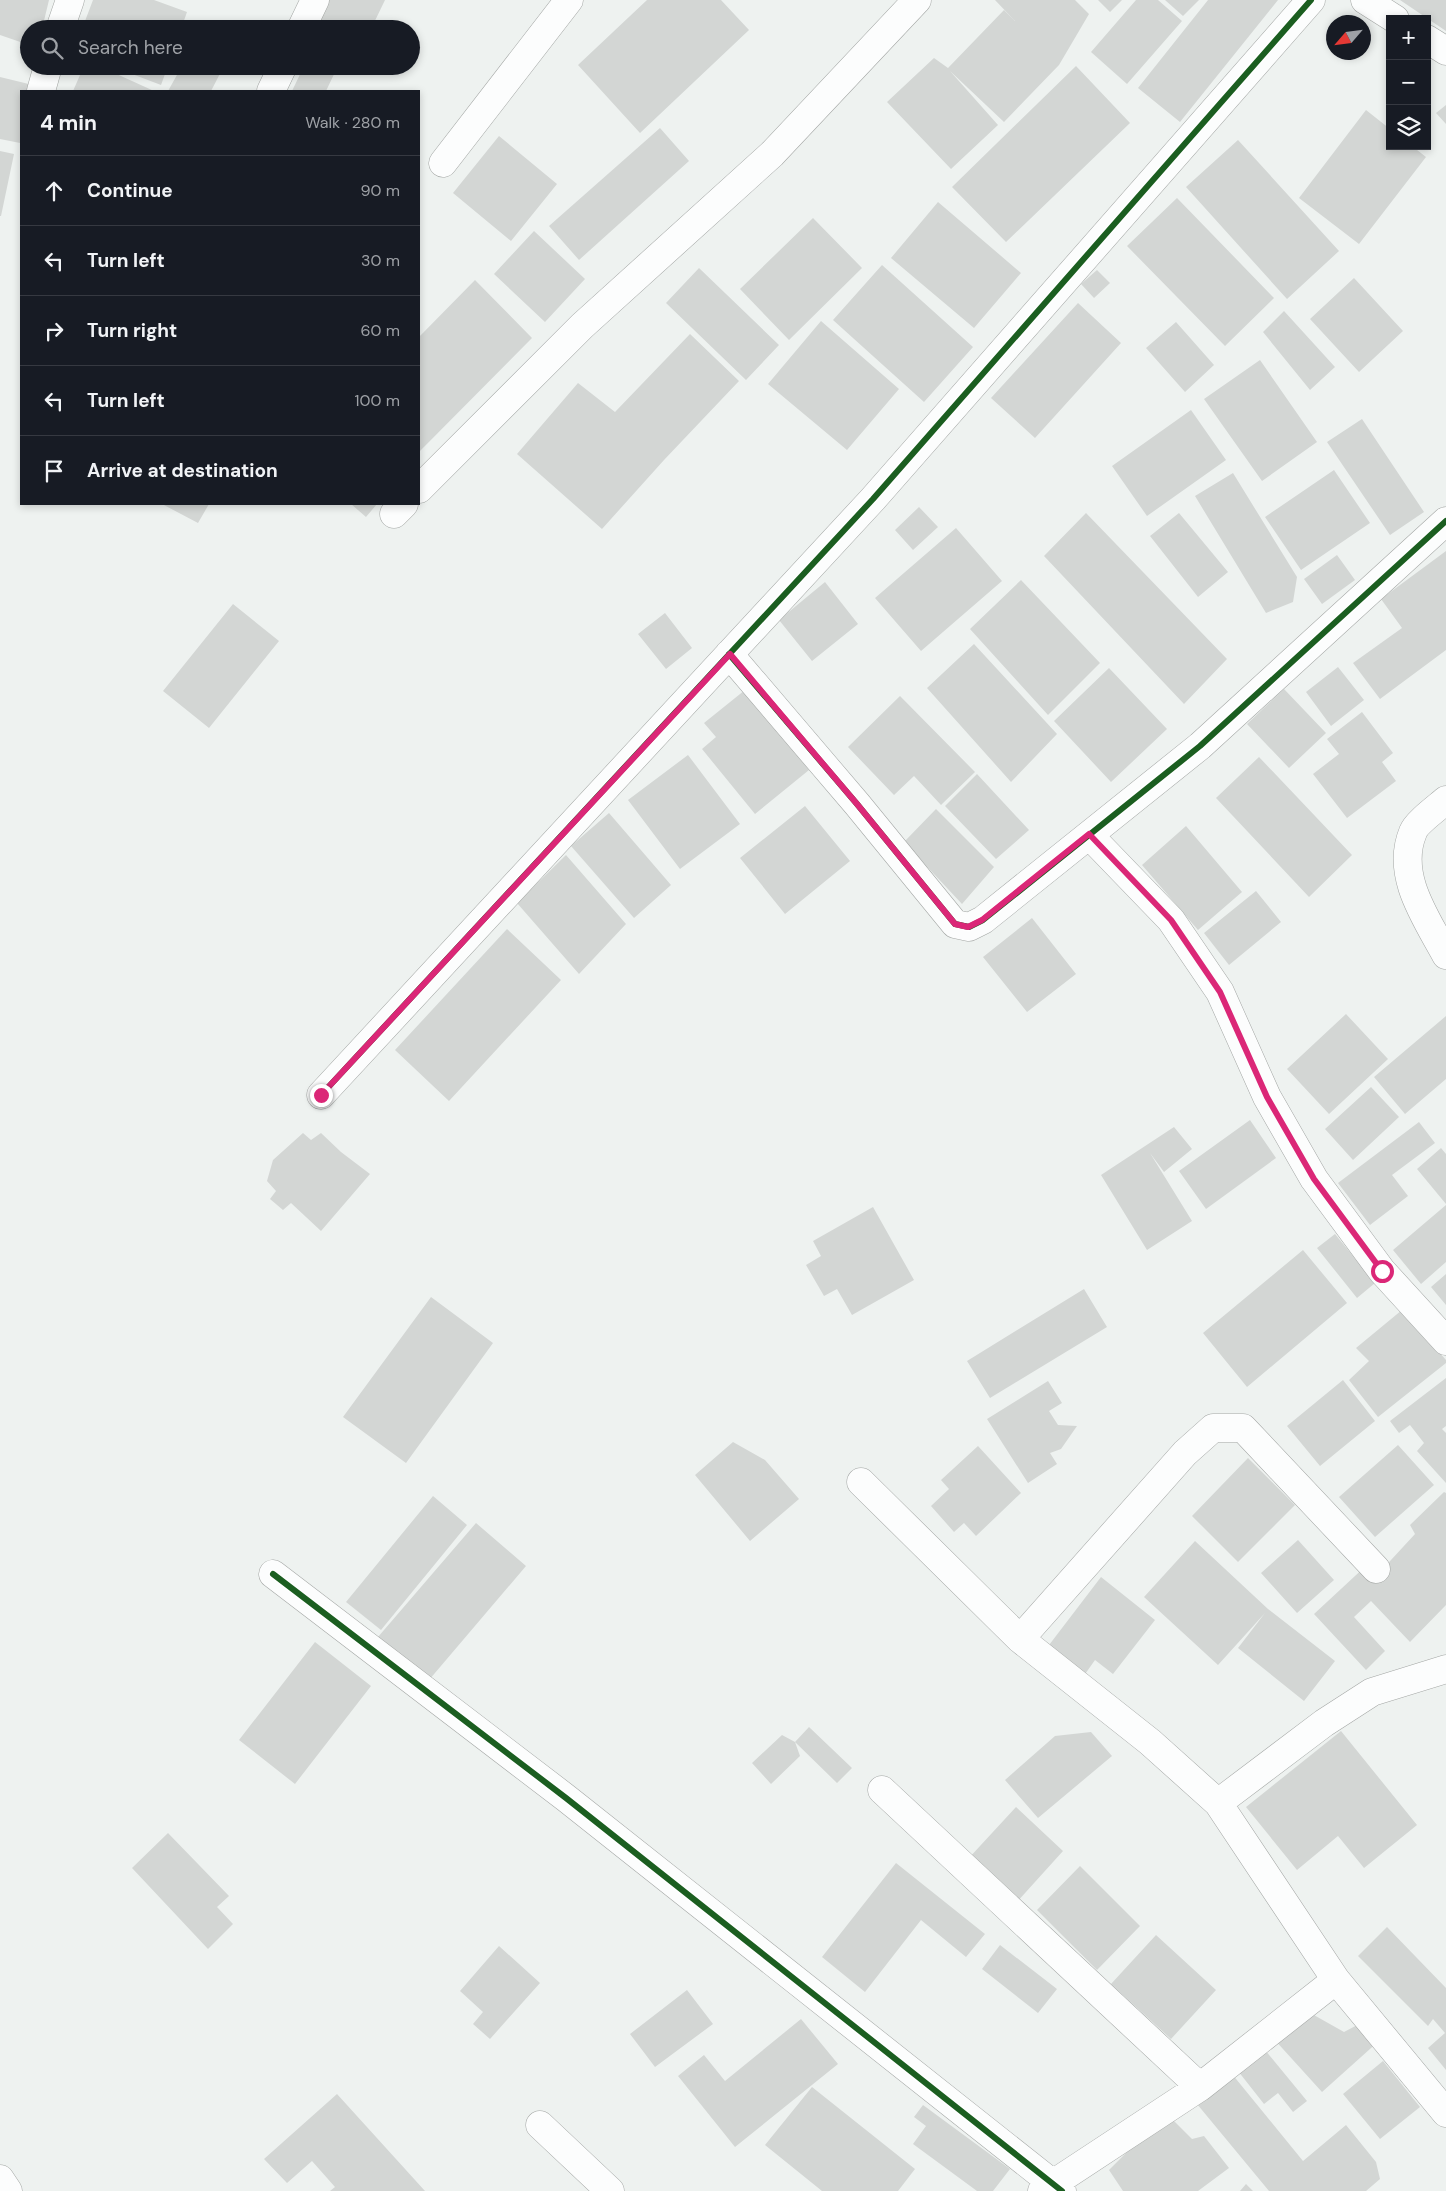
<!DOCTYPE html>
<html lang="en">
<head>
<meta charset="utf-8">
<style>
  body { margin:0; font-family:"DM Sans",sans-serif; background:#20242c; color:#f1f3f6 }
  .controls { position:absolute; right:15px; top:15px; display:grid; overflow:hidden; border-radius:0px; box-shadow:0 2px 8px #0003 }
  .controls button { width:45px; height:45px; display:grid; place-items:center; padding:0; border:0; border-bottom:1px solid #363941; background:#171b24; color:#f1f3f6; font:25px sans-serif }
  .compass { position:absolute; left:1326px; top:15px; width:45px; height:45px; border-radius:50%; background:#171b24; box-shadow:0 2px 8px #0003; rotate:242deg }
  .stop { position:absolute; width:15px; height:15px; margin:-11px; border:4px solid #db2777; border-radius:50%; background:#fff }
  .stop.end { background:#db2777; border-color:#fff; box-shadow:0 1px 5px #0008 }
  .list { margin:0; padding:0; list-style:none }
  h2 { display:flex; justify-content:space-between; align-items:center; height:65px; margin:0; padding:0 20px; font-size:21px }
  h2 small { font-size:16px; font-weight:400; color:#9ea1a6 }
  .list li { display:grid; grid-template-columns:32px 1fr auto; gap:15px; align-items:center; box-sizing:border-box; height:70px; padding:0 20px; border-top:1px solid #363941 }
  .list b { display:block; font-size:19px; white-space:nowrap }
  .list em { font-size:16px; font-style:normal; color:#9ea1a6 }
  .icon { flex:none; width:28px; height:28px; fill:none; stroke:currentColor; stroke-width:2; stroke-linecap:round; stroke-linejoin:round }
  .map { position:relative; flex:none; width:1446px; height:2191px; overflow:hidden }
  .search { position:absolute; background:#171b24; box-shadow:0 2px 8px #0003; left:20px; top:20px; width:400px; height:55px; display:flex; align-items:center; gap:12px; box-sizing:border-box; padding:0 18px; border-radius:28px; color:#9ea1a6; font-size:19px }
  .panel { position:absolute; background:#171b24; box-shadow:0 2px 8px #0003; left:20px; top:90px; width:400px; height:415px; border-radius:0px }
  .map>svg:first-child { display:block }
</style>
</head>
<body>
<div class="map">
<svg width="1446" height="2191" viewBox="0 0 1446 2191">
  <rect width="100%" height="100%" fill="#eef2f0"/>
  <path fill="#d3d6d4" d="M0 0H49L42 29H29V45L0 35Z
    M93 0H154L187 12 181 29H82Z
    M329 0H385L371 29H315Z
    M647 0H721L749 30 640 133 578 65Z
    M995 0H1075L1089 14 1059 65 1004 122 950 71 998 125 951 169 887 102 934 58 948 68 1004 10 1015 21Z
    M1098 0H1122L1110 12Z
    M1136 0H1158L1182 21 1127 84 1091 52Z
    M1165 0H1199L1183 16Z
    M1208 0H1278L1180 122 1138 88Z
    M1400 0H1446V31Z
    M84 66H99L154 91H73Z
    M111 66H168L161 85Z
    M182 66H224L211 91H168Z
    M304 66 337 68 326 91H292Z
    M1076 66 1130 123 1006 242 952 187Z
    M0 77 37 86 35 91H21L20 143 0 139Z
    M1446 105V124L1436 113Z
    M1366 110 1390 129V146H1412L1426 157 1359 244 1299 198Z
    M660 128 689 161 579 260 549 226Z
    M499 136 557 184 511 241 453 193Z
    M1238 140 1339 251 1287 299 1186 187Z
    M0 151 14 154 1 216H0Z
    M1177 198 1274 298 1225 346 1127 246Z
    M938 202 1021 273 974 328 891 258Z
    M813 218 862 268 789 340 740 289Z
    M534 231 585 279 545 322 494 274Z
    M882 265 973 347 924 402 833 320Z
    M699 268 779 345 746 380 666 303Z
    M1097 270 1110 283 1094 298 1081 284Z
    M1354 278 1403 331 1359 372 1310 319Z
    M475 280 532 338 419 452V337Z
    M1078 303 1121 343 1035 438 991 398Z
    M1284 311 1335 367 1310 390 1263 332Z
    M821 321 899 389 847 450 768 384Z
    M1176 322 1214 365 1185 392 1146 348Z
    M690 334 739 381 664 460 602 529 517 454 578 383 615 412Z
    M1260 360 1317 442 1262 481 1204 399Z
    M1191 410 1226 460 1147 516 1112 466Z
    M1362 419 1424 512 1390 535 1327 442Z
    M1334 470 1370 523 1301 570 1265 517Z
    M1233 473 1297 577 1293 602 1266 613 1195 496Z
    M162 504H209L198 523Z
    M351 504H377L366 517Z
    M919 507 938 527 913 550 895 530Z
    M1086 513 1227 659 1184 704 1044 556Z
    M1179 513 1228 572 1198 597 1150 536Z
    M956 528 1002 581 921 651 875 598Z
    M1446 551V650L1380 699 1353 663 1402 628 1381 599Z
    M1337 555 1355 580 1322 604 1304 579Z
    M1021 580 1100 663 1048 715 970 629Z
    M825 582 858 624 812 661 779 620Z
    M233 604 279 641 209 728 163 691Z
    M665 613 692 648 666 669 638 634Z
    M974 644 1057 734 1011 782 927 688Z
    M1338 667 1364 700 1331 726 1306 692Z
    M1109 668 1167 729 1111 782 1054 721Z
    M1284 689 1326 733 1289 768 1247 724Z
    M745 690 809 770 755 814 702 749 716 737 704 723Z
    M900 696 975 772 941 805 914 776 894 795 848 747Z
    M1362 712 1393 753 1382 762 1396 781 1347 818 1313 774 1339 754 1327 739Z
    M688 755 740 824 680 869 628 800Z
    M1259 757 1352 855 1309 897 1216 798Z
    M977 774 1029 830 996 859 945 806Z
    M805 806 850 861 785 914 740 858Z
    M936 809 994 867 962 904 904 842Z
    M609 813 671 885 634 918 571 846Z
    M1186 826 1242 892 1198 930 1142 865Z
    M566 855 626 924 579 974 517 903Z
    M1256 891 1281 922 1229 965 1204 933Z
    M1032 918 1076 974 1027 1012 983 957Z
    M507 929 561 980 449 1101 395 1050Z
    M1346 1014 1388 1059 1329 1114 1287 1069Z
    M1446 1016V1079L1405 1114 1374 1077Z
    M1371 1087 1399 1117 1353 1160 1325 1129Z
    M1250 1120 1276 1158 1206 1209 1179 1171Z
    M1419 1122 1435 1143 1392 1175 1408 1196 1370 1225 1338 1183Z
    M1174 1127 1192 1149 1164 1172 1150 1153 1192 1221 1147 1250 1101 1175Z
    M303 1133 311 1140 321 1133 341 1152 370 1174 321 1231 291 1203 283 1210 270 1199 276 1191 267 1181 273 1160Z
    M1441 1148 1446 1154V1204L1417 1169Z
    M1446 1205V1262L1421 1284 1393 1250Z
    M873 1207 914 1280 852 1315 837 1289 824 1296 806 1265 821 1256 813 1241Z
    M1335 1234 1375 1283 1357 1298 1317 1248Z
    M1303 1250 1347 1303 1247 1387 1203 1333Z
    M1446 1274V1305L1431 1287Z
    M1084 1289 1107 1327 990 1398 967 1361Z
    M431 1297 493 1343 406 1463 343 1417Z
    M1402 1310 1446 1360V1363L1378 1417 1349 1380 1369 1361 1356 1348Z
    M1446 1378V1426L1442 1429 1446 1433V1483L1417 1451 1424 1443 1410 1425 1399 1433 1390 1421Z
    M1343 1380 1375 1421 1320 1466 1287 1426Z
    M1048 1381 1062 1403 1049 1411 1058 1425 1077 1426 1061 1449 1050 1453 1057 1464 1028 1483 987 1419Z
    M733 1442 765 1460 799 1499 750 1541 695 1475Z
    M1398 1445 1434 1485 1375 1537 1339 1497Z
    M978 1446 1021 1493 976 1536 964 1523 954 1532 931 1506 949 1489 941 1480Z
    M1248 1458 1295 1505 1238 1562 1192 1516Z
    M1444 1492 1446 1493V1605L1410 1642 1371 1601 1354 1617 1385 1651 1366 1670 1314 1614 1369 1563 1379 1573 1415 1534 1410 1525Z
    M433 1496 467 1525 381 1630 346 1602Z
    M476 1523 526 1566 429 1680 378 1637Z
    M1298 1540 1334 1580 1297 1613 1261 1573Z
    M1195 1541 1268 1609 1335 1661 1304 1701 1238 1648 1265 1613 1218 1665 1144 1597Z
    M1101 1577 1155 1620 1113 1674 1095 1660 1083 1677 1046 1649Z
    M315 1642 371 1686 295 1784 239 1740Z
    M809 1727 852 1768 837 1783 795 1742 800 1756 771 1784 752 1763 782 1735 795 1742Z
    M1341 1731 1417 1825 1364 1868 1338 1836 1297 1870 1246 1807Z
    M1091 1732 1112 1756 1038 1818 1005 1780 1055 1736Z
    M1016 1807 1063 1851 1016 1903 968 1859Z
    M168 1833 229 1896 217 1907 233 1924 208 1949 132 1868Z
    M896 1863 985 1934 966 1957 921 1920 865 1992 822 1957Z
    M1080 1866 1140 1926 1097 1970 1037 1910Z
    M1387 1927 1446 1988V2070L1428 2048 1445 2033 1433 2019 1428 2026 1358 1956Z
    M1156 1935 1216 1990 1171 2039 1111 1984Z
    M1000 1945 1057 1989 1038 2013 982 1969Z
    M499 1946 540 1983 490 2039 473 2024 483 2012 460 1991Z
    M687 1990 713 2024 655 2067 630 2034Z
    M1305 2010 1344 2032 1363 2022 1380 2040 1322 2092 1273 2038Z
    M801 2019 838 2064 735 2147 678 2076 704 2055 725 2081Z
    M1265 2050 1307 2101 1293 2112 1278 2093 1264 2104 1238 2071Z
    M1383 2061 1420 2107 1380 2139 1343 2094Z
    M1232 2074 1303 2161 1346 2125 1376 2162 1380 2179 1366 2191H1269L1197 2104Z
    M812 2087 915 2169 898 2191H822L765 2145Z
    M337 2094 425 2191H330L335 2187 312 2161 287 2183 264 2159Z
    M923 2105 1010 2169 993 2191H977L913 2144 926 2126 914 2117Z
    M1166 2113 1192 2139 1204 2136 1229 2168 1198 2191H1123L1109 2170Z
    M1246 2184 1253 2191H1240Z"/>
  <g fill="none" stroke-linecap="round" stroke-linejoin="round">
    <defs>
      <path id="minor" d="M1365 0 1395 19
        M60 29 70 0
        M301 29 315 0
        M1427 39 1446 51
        M41 91 48 66
        M271 91 283 66
        M443 163 569 0
        M419 489 582 326 772 154 917 0
        M394 514 404 504
        M729 654 857 804 955 924 969 927 983 920 1200 746 1446 521
        M1446 800C1438 807 1416 823 1413 832 1395 875 1426 918 1446 955
        M1089 835 1171 920 1220 992 1267 1097 1314 1179 1382 1271 1446 1341
        M321 1095 873 499 1311 0
        M861 1482 1020 1639 1150 1742 1218 1803 1336 1980 1446 2113
        M273 1574 566 1798 1062 2191
        M1020 1639 1185 1453 1213 1428H1243L1376 1569
        M882 1790 1200 2087
        M1218 1803 1324 1723 1372 1692 1446 1669
        M540 2125 610 2191
        M0 2179 8 2191
        M1042 2191 1200 2087 1336 1980"/>
    </defs>
    <use href="#minor" stroke="#a3a6a4" stroke-width="29"/>
    <use href="#minor" stroke="#fcfdfd" stroke-width="28"/>
    <defs>
      <path id="cycleway" d="M729 654 857 804 955 924 969 927 983 920 1200 746 1446 521
        M321 1095 873 499 1311 0
        M273 1574 566 1798 1062 2191"/>
    </defs>
    <use href="#cycleway" stroke="#fff" stroke-width="9"/>
    <use href="#cycleway" stroke="#1b5e20" stroke-width="6"/>
  </g>
  <g fill="none" stroke-linecap="round" stroke-linejoin="round">
    <path stroke="#db2777" stroke-width="6" d="M321 1095 730 654 857 804 955 924 968 927 982 920 1089 834 1171 920 1220 992 1267 1097 1314 1179 1382 1271"/>
  </g>
</svg>
<div class="controls">
<button>+</button>
<button>−</button>
<button><svg class="icon" aria-label="layers" viewBox="0 0 24 24"><path d="M12 4l9 5-9 5-9-5zM3 14l9 5 9-5"/></svg></button>
</div>
<svg class="compass" viewBox="-18 -18 36 36"><path d="M0-13l5 13h-10z" fill="#e53935"/><path d="M0 13l5-13h-10z" fill="#9ea1a6"/></svg>
<div class="stop" style="left:1382px;top:1271px"></div>
<div class="stop end" style="left:321px;top:1095px"></div>
<div class="search"><svg class="icon" aria-label="search" viewBox="0 0 24 24"><circle cx="10" cy="10" r="6"/><path d="M15 15l6 6"/></svg>Search here</div>
<section class="panel">
<h2>4 min<small>Walk · 280 m</small></h2>
<ul class="list">
<li><svg class="icon" aria-label="ahead" viewBox="0 0 24 24"><path d="M12 20V5M6 11l6-6 6 6"/></svg><div><b>Continue</b></div><em>90 m</em></li>
<li><svg class="icon" aria-label="left" viewBox="0 0 24 24"><path d="M17 20v-9H6M10 6l-5 5 5 5"/></svg><div><b>Turn left</b></div><em>30 m</em></li>
<li><svg class="icon" aria-label="right" viewBox="0 0 24 24"><path d="M7 20v-9h11M14 6l5 5-5 5"/></svg><div><b>Turn right</b></div><em>60 m</em></li>
<li><svg class="icon" aria-label="left" viewBox="0 0 24 24"><path d="M17 20v-9H6M10 6l-5 5 5 5"/></svg><div><b>Turn left</b></div><em>100 m</em></li>
<li><svg class="icon" aria-label="arrive" viewBox="0 0 24 24"><path d="M6 21V4h12l-3 4 3 4H6"/></svg><div><b>Arrive at destination</b></div></li>
</ul>
</section>
</div>
</body>
</html>
